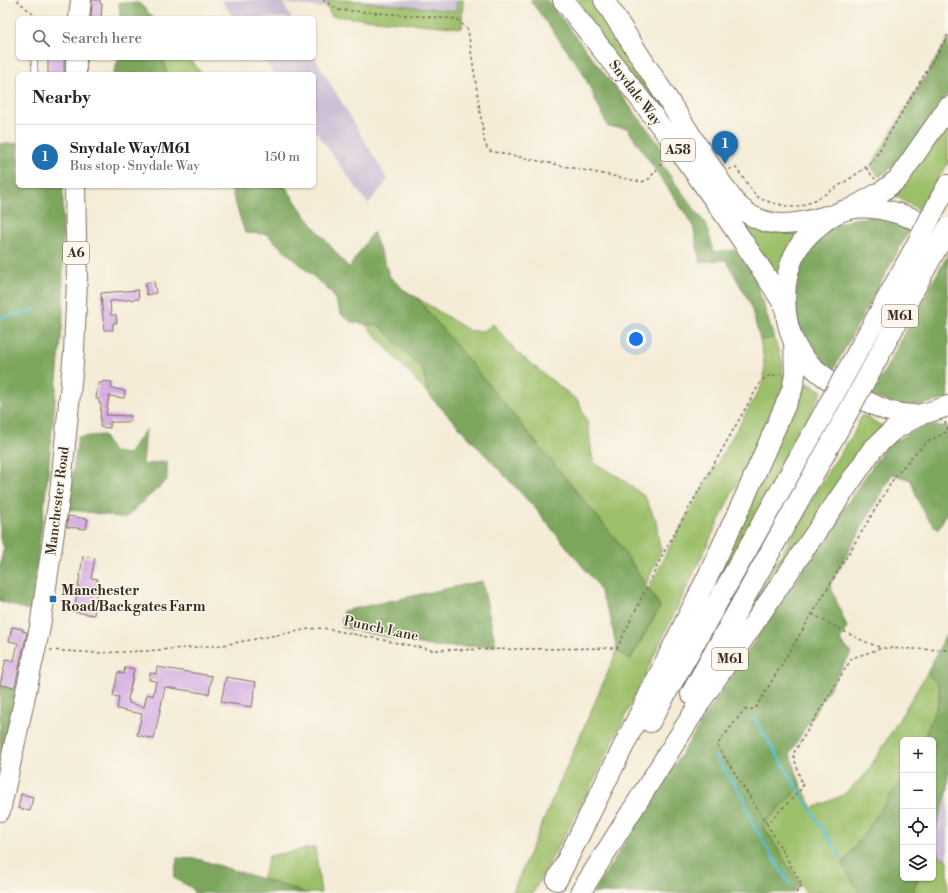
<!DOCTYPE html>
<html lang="en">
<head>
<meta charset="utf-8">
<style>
  body { margin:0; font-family:"Libre Bodoni",serif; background:#f2f2f2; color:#222 }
  .controls { position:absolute; right:12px; bottom:12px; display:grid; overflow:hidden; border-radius:6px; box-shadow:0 1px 3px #0004 }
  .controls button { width:36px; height:36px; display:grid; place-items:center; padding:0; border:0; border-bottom:1px solid #e0e0e0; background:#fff; color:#222; font:20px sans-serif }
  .you { position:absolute; left:636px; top:339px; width:14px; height:14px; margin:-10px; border:3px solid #fff; border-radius:50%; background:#1a73e8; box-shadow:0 0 0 6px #1a73e833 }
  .badge { display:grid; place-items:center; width:26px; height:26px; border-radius:50%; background:#1f6fb2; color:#fff; font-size:13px; font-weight:700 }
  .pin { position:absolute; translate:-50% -33px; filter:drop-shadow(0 1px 2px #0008) }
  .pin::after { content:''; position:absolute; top:21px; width:14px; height:12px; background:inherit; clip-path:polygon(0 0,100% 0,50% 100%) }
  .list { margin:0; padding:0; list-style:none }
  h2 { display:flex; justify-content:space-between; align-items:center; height:52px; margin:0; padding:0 16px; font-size:17px }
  h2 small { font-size:13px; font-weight:400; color:#767676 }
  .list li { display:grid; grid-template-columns:26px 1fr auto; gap:12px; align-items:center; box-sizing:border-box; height:64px; padding:0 16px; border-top:1px solid #e0e0e0 }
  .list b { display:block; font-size:15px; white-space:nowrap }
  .list p { margin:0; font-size:13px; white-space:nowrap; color:#767676 }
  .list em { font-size:13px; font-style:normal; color:#767676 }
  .icon { flex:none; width:22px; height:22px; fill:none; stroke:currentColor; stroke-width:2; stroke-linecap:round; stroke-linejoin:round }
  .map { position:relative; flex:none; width:948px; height:893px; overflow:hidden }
  .search { position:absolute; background:#fff; box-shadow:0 1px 3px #0004; left:16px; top:16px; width:300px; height:44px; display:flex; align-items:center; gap:10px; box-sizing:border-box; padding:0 14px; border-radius:6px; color:#767676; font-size:15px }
  .panel { position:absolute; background:#fff; box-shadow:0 1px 3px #0004; left:16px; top:72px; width:300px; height:116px; border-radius:6px }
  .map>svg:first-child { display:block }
</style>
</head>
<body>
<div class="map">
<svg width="948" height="893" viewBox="0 0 948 893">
  <rect width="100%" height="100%" fill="#fbf7ec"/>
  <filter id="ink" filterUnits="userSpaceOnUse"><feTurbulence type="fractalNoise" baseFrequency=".025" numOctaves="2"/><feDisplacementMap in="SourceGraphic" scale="8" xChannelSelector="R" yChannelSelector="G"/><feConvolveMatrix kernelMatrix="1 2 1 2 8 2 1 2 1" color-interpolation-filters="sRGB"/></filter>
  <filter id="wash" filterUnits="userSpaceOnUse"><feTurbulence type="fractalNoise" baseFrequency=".012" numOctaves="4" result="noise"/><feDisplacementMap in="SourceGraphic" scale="16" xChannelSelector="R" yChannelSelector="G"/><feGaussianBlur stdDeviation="0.9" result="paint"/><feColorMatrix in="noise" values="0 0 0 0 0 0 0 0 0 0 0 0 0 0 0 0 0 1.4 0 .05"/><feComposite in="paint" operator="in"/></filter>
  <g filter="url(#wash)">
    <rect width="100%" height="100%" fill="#f4ecd7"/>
    <path fill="#ccbed4" d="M221 0H328L327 8 283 3 291 18H234Z
      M347 0H457L456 11Z
      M314 56 388 180 368 204 314 129V74H274L263 58H314Z
      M948 790V861L933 851V836Z"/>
    <path fill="#9cbf69" stroke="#6c7444" d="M328 0H347L456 11 457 0H463L462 28 332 16 327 8Z
      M569 0H598L687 140 680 145Z
      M163 58H189L202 74H167Z
      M948 120V163L920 210 891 194Z
      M689 142 728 200 806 229 778 279Z
      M416 297 470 331H484L493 324 519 354 578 401 588 424 593 462 621 478 645 497 656 521 660 548 662 549 646 585 615 538Z
      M365 324 380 326 423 370 428 394Z
      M774 338 782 361 783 377H787L786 386 753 456 749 458 594 781 533 893H512L617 651 631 659 660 607 649 589 667 551 762 385C767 369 763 356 760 340Z
      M799 378 822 391 765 499 685 641Z
      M862 415 888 429 731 644 827 473 854 433Z
      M927 673 939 685V701L925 737 923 740H903V777L843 864 860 893H807L800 885 763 825 801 786 813 808 843 795 866 774Z
      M315 847 321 893H306L262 879 269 856Z
      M933 851 948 861V893H912L918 878H933Z"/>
    <path fill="#7da65d" stroke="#5c683e" d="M530 0H547L667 154 660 162 707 226 714 252 736 250 754 275 774 338 760 340 750 303 726 260 700 262 693 225 627 128 608 127 582 71Z
      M119 3H139L154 18H120Z
      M948 39V93L912 149 905 151 898 163 879 177 871 166Z
      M119 58H163L167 74H113Z
      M18 143V186H63V319L47 482 31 611 0 601V565L4 547 0 539V144Z
      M230 186H285L307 218 349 268 373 232 390 277 403 289 416 297 615 538 660 607 630 659 617 651 610 616 597 584 533 506 428 394 423 370 380 326 351 322 341 314 332 293 266 234 245 233Z
      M873 216 912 225 831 374 822 367 799 334 793 283 810 245 834 226 853 219Z
      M948 254V399L905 408 871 396Z
      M928 426H948V510L938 530C922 513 918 502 911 480L892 474 830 585 847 627 840 640 851 653 790 753 801 786 763 825 800 885 793 893H593L741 661 878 458 894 436 898 440 908 433Z
      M146 429 143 465 167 461V480L125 518 68 509 78 437 103 435 113 452 128 454Z
      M482 581 496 646 434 647 341 627 343 611Z
      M948 631V790L933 836V740H923L939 701V686L927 673Z
      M0 686 18 690 0 763Z
      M903 777V878H918L912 893H860L843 865Z
      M177 858 198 859 306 893H194L192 888 174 878Z"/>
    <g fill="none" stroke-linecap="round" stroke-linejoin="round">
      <path stroke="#55bed2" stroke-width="2.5" d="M0 318 34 310
        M754 718 842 860
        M714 755 743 797 752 823 790 885"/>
    </g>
    <g id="blocks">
      <path fill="#d6afe2" d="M92 0H100V3L102 4 101 18H91Z
        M48 58H64V74H48Z
        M154 281 156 293 147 295 145 283Z
        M138 290 139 299 110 301 111 315H116L117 323H113V330H104L101 293Z
        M103 381 112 382 111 388 125 391 124 398 109 396 106 415 131 416 130 422H110V428L100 427 101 403H99V399H96L98 383H102Z
        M68 516 88 519 86 529 67 527Z
        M83 556 95 558 91 578 98 579 94 615 74 612Z
        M12 627 23 629 22 631 27 632 15 686 13 687 0 685 6 659 14 661 18 643 9 641Z
        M125 667 134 669 128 700H129V703L144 707 147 694 153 696 156 681 149 680 150 673 156 674 157 667 212 676 209 694 165 687 154 739 137 735 142 714 117 709 119 697 113 696 118 672 124 674Z
        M226 677 256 682 252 707 221 702Z
        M21 794 33 797 30 811 18 808Z"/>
    </g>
  </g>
  <g filter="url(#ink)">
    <use href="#blocks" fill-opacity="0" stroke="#7c6e5f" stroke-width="1"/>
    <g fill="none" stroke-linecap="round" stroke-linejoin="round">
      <defs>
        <path id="lane" d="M34 58 35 74"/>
        <path id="highway" d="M563 0C641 98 718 199 785 306
          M604 0 722 184C728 192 733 202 741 208 767 231 796 225 826 216
          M79 18 81 0
          M76 74V58
          M940 199 948 185
          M852 208 884 190 898 179 948 107
          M941 233C918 218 877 203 850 209 838 211 830 217 821 224 812 231 804 238 798 248 779 280 781 331 805 359 818 374 834 384 851 393 873 405 895 418 922 414 931 412 939 409 948 406
          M853 360 912 253
          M871 370 929 262
          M691 694 842 423
          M650 722 824 413
          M0 811 40 627 61 485 74 352 77 281 75 186
          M557 880 707 578 744 499 792 390 795 375 794 342
          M580 893 703 698 872 450 892 431 921 414"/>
      </defs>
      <use href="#lane" stroke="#7c6e5f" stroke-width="7"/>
      <use href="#highway" stroke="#7c6e5f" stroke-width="22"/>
      <path stroke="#7c6e5f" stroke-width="1.5" stroke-dasharray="3 3" stroke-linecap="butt" d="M17 0 35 16 36 18
        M323 0 339 10 457 19 468 30 485 145 490 151 642 182 649 179 667 157
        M866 168 875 179
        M729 169 736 168C741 174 754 195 759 198 763 201 792 208 797 207 812 205 862 172 873 161L948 35
        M812 614C835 626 857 640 882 648
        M50 650 97 653 146 651 223 645 309 629 323 628 433 650 617 648 664 552 761 381 766 377 780 374
        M767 824 717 745 744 710 755 709 894 478 913 455 929 441 948 431 945 422
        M796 893 802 885 767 824 803 787 793 754 852 658 882 648 948 650"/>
      <use href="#lane" stroke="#fff" stroke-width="5.5"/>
      <use href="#highway" stroke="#fff" stroke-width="20"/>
      <defs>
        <path id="highway-bridge" d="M912 253 940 199
          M929 262 948 228
          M824 413 853 360
          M842 423 871 370"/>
      </defs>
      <use href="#highway-bridge" stroke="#7c6e5f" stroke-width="22" stroke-linecap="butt"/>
      <use href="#highway-bridge" stroke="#fff" stroke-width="20"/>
    </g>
  </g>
  <rect fill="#1f6fb2" stroke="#fbf7ec" stroke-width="1.5" x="49" y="595" width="8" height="8" rx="2"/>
  <g text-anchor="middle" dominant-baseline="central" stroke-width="3" stroke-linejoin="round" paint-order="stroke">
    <g fill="#fbf7ec" stroke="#75685c" stroke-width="1">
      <rect x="661" y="139" width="34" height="22" rx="3"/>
      <rect x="63" y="242" width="26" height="22" rx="3"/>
      <rect x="882" y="305" width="36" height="22" rx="3"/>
      <rect x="712" y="648" width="36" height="22" rx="3"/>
    </g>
    <g font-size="13" font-weight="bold" fill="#3b2a1e">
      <text x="678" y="150">A58</text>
      <text x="76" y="253">A6</text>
      <text x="900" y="316">M61</text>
      <text x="730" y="659">M61</text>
    </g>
    <g font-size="14" fill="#3b2a1e" stroke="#fbf7ec">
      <text transform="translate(635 93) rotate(53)">Snydale Way</text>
      <text transform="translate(58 501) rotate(-83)">Manchester Road</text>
      <text transform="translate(381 629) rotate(12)">Punch Lane</text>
    </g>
    <g font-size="14" font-weight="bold" fill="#3b2a1e" stroke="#fbf7ec" text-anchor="start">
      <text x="61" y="591">Manchester<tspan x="61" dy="16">Road/Backgates Farm</tspan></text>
    </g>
  </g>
</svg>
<div class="controls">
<button>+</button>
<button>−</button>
<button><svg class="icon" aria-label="locate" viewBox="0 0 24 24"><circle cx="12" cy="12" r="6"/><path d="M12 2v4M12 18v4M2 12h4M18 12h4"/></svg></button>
<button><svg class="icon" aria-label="layers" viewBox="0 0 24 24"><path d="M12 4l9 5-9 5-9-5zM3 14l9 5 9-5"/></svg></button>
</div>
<div class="you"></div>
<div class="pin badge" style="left:725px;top:164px">1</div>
<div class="search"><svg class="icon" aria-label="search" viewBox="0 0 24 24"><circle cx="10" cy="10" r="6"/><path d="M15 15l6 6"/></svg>Search here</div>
<section class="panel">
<h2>Nearby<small></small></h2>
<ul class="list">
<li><span class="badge">1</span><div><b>Snydale Way/M61</b><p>Bus stop · Snydale Way</p></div><em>150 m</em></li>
</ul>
</section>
</div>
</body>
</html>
